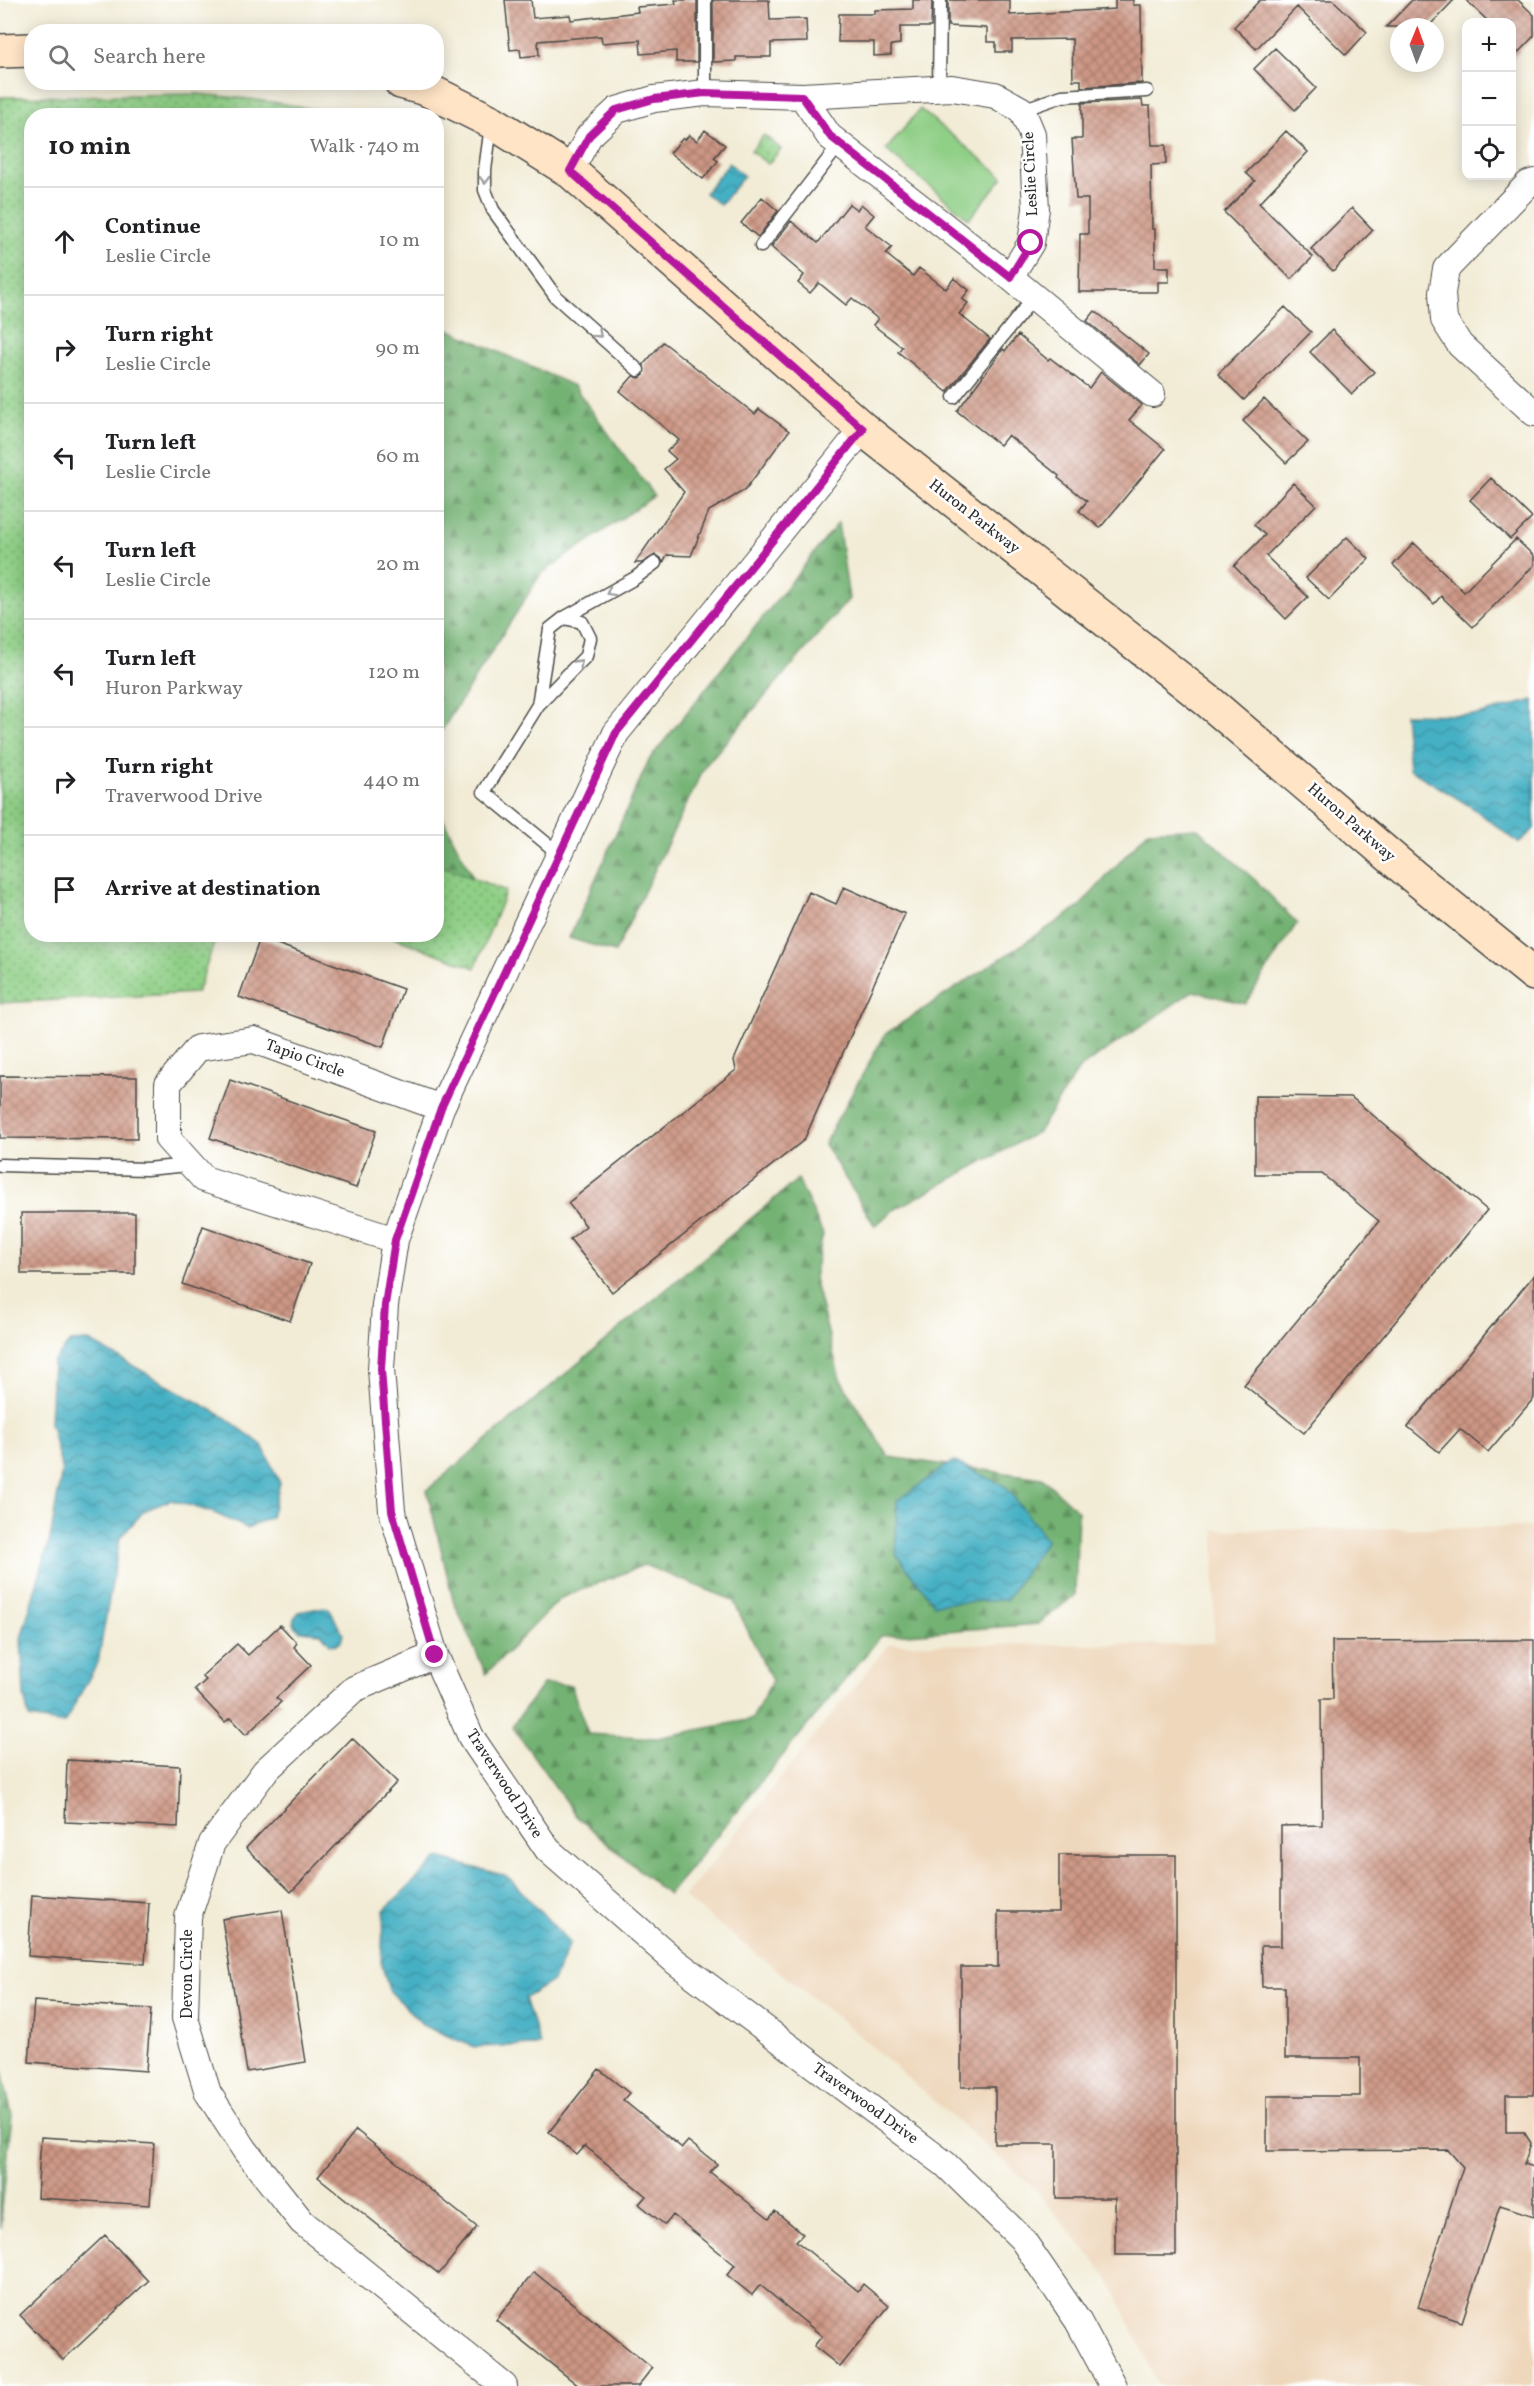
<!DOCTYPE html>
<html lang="en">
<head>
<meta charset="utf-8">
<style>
  body { margin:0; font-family:Vollkorn,serif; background:#f6f6f6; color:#202124 }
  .controls { position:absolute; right:18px; top:18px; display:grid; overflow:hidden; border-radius:12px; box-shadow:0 3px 15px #0003 }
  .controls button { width:54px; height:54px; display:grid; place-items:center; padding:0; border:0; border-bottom:2px solid #e0e0e0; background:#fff; color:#202124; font:30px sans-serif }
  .compass { position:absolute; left:1390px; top:18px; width:54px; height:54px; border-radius:50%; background:#fff; box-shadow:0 3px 15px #0003; rotate:1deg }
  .stop { position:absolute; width:18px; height:18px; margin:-14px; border:4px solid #b5179e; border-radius:50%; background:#fff }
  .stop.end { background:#b5179e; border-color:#fff; box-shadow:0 2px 6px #0008 }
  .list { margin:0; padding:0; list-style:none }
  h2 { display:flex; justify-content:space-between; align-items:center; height:78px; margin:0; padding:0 24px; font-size:26px }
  h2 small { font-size:20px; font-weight:400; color:#757577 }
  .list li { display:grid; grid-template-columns:39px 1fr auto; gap:18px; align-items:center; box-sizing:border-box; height:108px; padding:0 24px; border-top:2px solid #e0e0e0 }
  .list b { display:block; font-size:22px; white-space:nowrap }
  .list p { margin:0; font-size:20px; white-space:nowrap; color:#757577 }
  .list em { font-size:20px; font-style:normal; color:#757577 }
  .icon { flex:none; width:33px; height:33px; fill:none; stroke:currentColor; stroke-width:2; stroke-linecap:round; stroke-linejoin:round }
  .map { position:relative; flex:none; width:1534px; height:2386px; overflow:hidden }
  .search { position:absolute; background:#fff; box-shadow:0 3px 15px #0003; left:24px; top:24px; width:420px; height:66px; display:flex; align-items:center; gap:15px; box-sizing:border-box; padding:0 21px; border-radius:24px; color:#757577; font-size:22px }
  .panel { position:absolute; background:#fff; box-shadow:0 3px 15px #0003; left:24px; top:108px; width:420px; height:834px; border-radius:24px }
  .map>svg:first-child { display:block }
</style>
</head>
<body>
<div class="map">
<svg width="1534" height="2386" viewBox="0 0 1534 2386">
  <defs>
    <pattern id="forest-firs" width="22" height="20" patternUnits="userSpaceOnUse" patternTransform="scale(1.5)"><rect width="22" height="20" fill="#73b273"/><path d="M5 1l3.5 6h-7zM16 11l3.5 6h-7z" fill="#5f915f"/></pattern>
    <pattern id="park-dots" width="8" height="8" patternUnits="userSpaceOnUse" patternTransform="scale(1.5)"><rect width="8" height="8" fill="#8fcf86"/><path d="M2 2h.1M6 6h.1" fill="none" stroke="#75a86e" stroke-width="1.8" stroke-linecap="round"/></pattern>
    <pattern id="water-waves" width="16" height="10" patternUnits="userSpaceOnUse" patternTransform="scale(1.5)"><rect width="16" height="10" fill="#45b0c4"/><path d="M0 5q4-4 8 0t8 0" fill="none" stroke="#3a8f9f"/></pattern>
    <pattern id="building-cross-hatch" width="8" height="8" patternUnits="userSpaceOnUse" patternTransform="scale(1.5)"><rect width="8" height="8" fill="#cd9684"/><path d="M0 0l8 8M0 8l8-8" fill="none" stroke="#a77b6c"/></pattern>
  </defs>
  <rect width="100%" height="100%" fill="#fff"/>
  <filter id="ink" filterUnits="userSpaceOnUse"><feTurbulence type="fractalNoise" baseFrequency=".0167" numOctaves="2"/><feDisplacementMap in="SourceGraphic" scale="12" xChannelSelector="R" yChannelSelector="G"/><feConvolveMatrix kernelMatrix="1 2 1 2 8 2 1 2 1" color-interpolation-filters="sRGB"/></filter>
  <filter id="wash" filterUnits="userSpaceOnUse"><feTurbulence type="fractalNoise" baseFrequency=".008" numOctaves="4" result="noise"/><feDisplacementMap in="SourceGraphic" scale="24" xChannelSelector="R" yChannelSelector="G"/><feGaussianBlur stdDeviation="1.35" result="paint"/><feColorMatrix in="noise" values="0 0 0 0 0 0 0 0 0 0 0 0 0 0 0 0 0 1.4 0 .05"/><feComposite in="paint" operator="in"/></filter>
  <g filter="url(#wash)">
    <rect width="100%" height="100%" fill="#f2ecd6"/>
    <path fill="#eed7bb" d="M1534 1527V2386H1159L1109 2279 1035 2189 847 2025 684 1897 889 1644 1184 1645 1214 1642 1215 1530Z"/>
    <path fill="#8fcf86" stroke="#5d7d58" stroke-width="1.5" d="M920 109 1003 177 969 219 886 150Z"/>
    <path fill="url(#forest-firs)" stroke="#4f6e4f" stroke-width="1.5" d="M437 324 574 386 654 496 541 574 437 738Z
      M838 523 849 599 705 766 615 952 569 938 649 760Z
      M437 807 485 900 437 910Z
      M1197 828 1255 880 1297 923 1245 1004 1193 991 1079 1069 1038 1132 892 1211 875 1226 824 1144 885 1034 1078 908 1148 831Z
      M798 1179 823 1234 814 1278 840 1379 889 1457 1042 1478 1078 1511 1075 1595 1038 1624 881 1636 668 1895 576 1816 512 1726 543 1684 571 1685 588 1734 657 1738 752 1719 772 1681 733 1600 644 1565 561 1598 486 1674 453 1600 427 1490Z
      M0 2063 12 2115 0 2228Z"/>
    <path fill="url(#park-dots)" stroke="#5d7d58" stroke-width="1.5" d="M198 94C244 98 290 102 334 115L32 116V934L217 935 197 993 0 1003V97Z
      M764 135 781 149 768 164 751 151Z
      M437 864 506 891 475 968 387 935 436 934Z"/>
    <path fill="url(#water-waves)" stroke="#386e78" stroke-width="1.5" d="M729 163 744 176 720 205 705 193Z
      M1534 700V829L1519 843 1470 806 1409 769 1404 714 1477 715Z
      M89 1341 226 1418 262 1445 280 1483 271 1517 247 1528 214 1513 171 1500 144 1511 120 1538 98 1662 64 1724 29 1718 24 1696 21 1638 50 1539 62 1470 50 1423 53 1362 70 1342Z
      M953 1461 1005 1486 1047 1540 1006 1600 934 1604 896 1554 897 1501Z
      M324 1607 330 1610 343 1634 341 1641 336 1645 330 1644 321 1633 300 1631 294 1626V1618L299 1612Z
      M438 1858 507 1876 570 1943 553 1981 525 1998 540 2045 474 2047 424 2026 389 1990 381 1962 384 1910Z"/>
    <g id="blocks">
      <path fill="url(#building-cross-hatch)" d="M505 0H531L533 18 570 15 571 20 638 12 637 7 676 4 675 0H697V62H676V51L641 54 640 40 602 43 601 36 538 41 539 55 521 57 520 49 510 50Z
        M713 0H769L770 20 806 19 807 42 771 43V57H736V61L713 62Z
        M913 0H932L931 27H900V44L891 45V55L874 56V42H838L839 14H875V10L913 9Z
        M948 0H1010V15L1115 9V0H1133V5H1141L1142 83 1081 87V80H1073L1072 39 1012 40V52H996V42H987V28L948 26Z
        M1260 0H1333L1367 32 1346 55 1297 7 1256 49 1234 27Z
        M1412 0H1454L1428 27H1386Z
        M1466 0H1518L1534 15V36L1512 59V22H1489Z
        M1275 48 1316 88 1295 110 1254 69Z
        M1142 100 1143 106H1150L1152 145H1166V164L1151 165 1152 229H1155V267H1169V282H1158V292H1079L1080 234H1088V199H1076L1072 139H1082V103Z
        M705 130 725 145 714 158 718 161 703 179 670 153 683 138 685 140 689 135 697 141Z
        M1286 131 1308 152 1259 203 1313 257 1291 279 1224 212 1255 181 1246 173Z
        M762 197 778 211 758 237 741 223Z
        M849 204 857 210 861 204 874 215 865 226 892 247 886 254 913 276 919 268 946 289 954 278 969 290 962 299 968 303 959 314 990 339 947 392 898 352 902 347 873 325 878 319 852 298 846 305 819 283 810 293 798 283 804 275 771 247 791 221 818 243Z
        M1352 208 1373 230 1333 271 1311 249Z
        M1285 307 1311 332 1244 400 1218 374Z
        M1095 311 1149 354 1140 365 1087 321Z
        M1332 330 1374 372 1352 394 1310 352Z
        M1018 335 1048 360 1050 358 1089 388 1101 372 1142 405 1129 420 1165 449 1100 528 1079 511 1087 501 1058 478 1059 476 1008 435 1000 445 957 411 1003 349 1005 351Z
        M663 342 755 414 759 409 789 431 745 490 709 511 691 556 667 555 663 563 661 558 655 555 642 563H635L684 492 664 469 676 459 667 451 679 440 620 391 633 376 640 378 644 375V364Z
        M1264 399 1308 442 1286 463 1243 421Z
        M1491 478 1532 518 1510 539 1470 500Z
        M1293 483 1316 505 1266 556 1308 597 1286 619 1234 566 1265 535 1254 525Z
        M1347 537 1369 559 1329 600 1306 578Z
        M1516 539 1534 556V565L1473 627 1441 596 1434 604 1393 565 1414 543 1464 592Z
        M844 887 905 914 804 1140 612 1292 570 1239 586 1226 568 1203 736 1070 734 1060 809 892 836 904Z
        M260 938 403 989 383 1047 239 997Z
        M0 1076 137 1077V1139L0 1138Z
        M230 1080 376 1131 356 1188 210 1138Z
        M1255 1096 1351 1097 1487 1210 1304 1433 1244 1385 1379 1221 1322 1174H1255Z
        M21 1213H135V1274H21Z
        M203 1226 310 1264 290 1321 182 1284Z
        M1534 1275V1398L1488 1452 1460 1429 1439 1452 1408 1427Z
        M280 1625 297 1643 294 1647 311 1665 276 1698 281 1702 246 1735 230 1718 225 1722 195 1690 206 1680 202 1676 237 1644 248 1655Z
        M1534 1640V2095H1506V2132H1524L1531 2143 1524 2164 1534 2167V2216L1500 2205 1462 2322 1418 2307 1463 2167 1448 2150 1267 2151V2096H1360V2058H1285V1987H1262L1261 1946H1281V1826L1322 1825 1321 1699H1333L1332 1641Z
        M352 1738 397 1782 291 1892 246 1848Z
        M67 1760 180 1766 178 1827 65 1822Z
        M1059 1855H1176V2255H1115V2198H1056V2144H995V2087H961V1967H998V1912H1059Z
        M32 1895 149 1903 145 1964 28 1956Z
        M282 1910 306 2062 247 2072 222 1919Z
        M34 2001 151 2009 146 2071 29 2062Z
        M599 2069 629 2093 623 2100 682 2148 688 2141 717 2164 710 2172 769 2219 775 2211 803 2234 796 2241 858 2291 863 2284 889 2306 840 2367 814 2346 822 2336 760 2285 752 2295 727 2275 735 2265 673 2215 665 2225 639 2204 646 2196 585 2146 577 2155 549 2132Z
        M356 2130 477 2227 439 2274 318 2177Z
        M41 2137 154 2144 150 2205 37 2198Z
        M105 2235 148 2281 63 2360 20 2315Z
        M534 2272 652 2368 638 2386H579L496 2320Z"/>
    </g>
  </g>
  <g filter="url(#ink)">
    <use href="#blocks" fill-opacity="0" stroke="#494845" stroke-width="1.5"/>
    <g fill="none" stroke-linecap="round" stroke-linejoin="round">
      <defs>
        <path id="lane" d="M939 89 940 0
          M705 93V0
          M1022 110 1062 96 1147 91
          M491 126 485 170V190L493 210 556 297 638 370
          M761 246 840 144
          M954 397 1034 297
          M564 618 635 578 655 563
          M538 705 550 629 564 618 582 622 590 638 586 656 538 705 484 792 558 853
          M0 1165 146 1169 189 1165"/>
        <path id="street" d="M802 96 829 136 1010 277 1152 394
          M570 171 589 136 617 110 654 99 705 93 802 96 952 88 995 95 1022 110 1032 134 1036 209 1031 243 1010 277
          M1534 182 1528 184 1446 269 1442 293 1444 320 1460 345 1534 413
          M863 429 616 733 441 1108 395 1240 385 1305 381 1369 392 1511 435 1655 471 1737 548 1850 676 1962 945 2164 1022 2239 1078 2321 1113 2386
          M395 1240 204 1179 168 1139V1084L198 1048 254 1040 441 1108
          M435 1655 354 1689 265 1771 212 1843 188 1917 185 2018 208 2093 245 2150 302 2222 504 2386"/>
        <path id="secondary" d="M0 51 32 50
          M401 82 426 89 492 122 570 171 863 429 1208 701 1413 876 1534 974"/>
      </defs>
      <use href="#lane" stroke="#494845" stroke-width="15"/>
      <use href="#street" stroke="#494845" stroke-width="28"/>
      <use href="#secondary" stroke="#494845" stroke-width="36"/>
      <use href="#lane" stroke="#fff" stroke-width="12"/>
      <use href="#street" stroke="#fff" stroke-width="26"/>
      <use href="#secondary" stroke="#ffe4c6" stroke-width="33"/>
    </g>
    <defs><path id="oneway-chevron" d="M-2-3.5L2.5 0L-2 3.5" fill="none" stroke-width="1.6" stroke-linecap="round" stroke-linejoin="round" transform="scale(1.5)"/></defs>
    <g stroke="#a0a0a0">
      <use href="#oneway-chevron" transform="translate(485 180) rotate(89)"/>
      <use href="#oneway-chevron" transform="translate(598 334) rotate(42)"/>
      <use href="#oneway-chevron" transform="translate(610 592) rotate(151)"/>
      <use href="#oneway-chevron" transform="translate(579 663) rotate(-46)"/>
    </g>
  </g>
  <g fill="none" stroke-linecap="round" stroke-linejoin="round" filter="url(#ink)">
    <path stroke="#b5179e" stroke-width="8" d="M435 1655 392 1511 381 1369 385 1305 395 1240 441 1108 616 733 863 429 570 171 589 136 616 110 654 99 705 93 802 96 830 136 1010 277 1031 243"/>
  </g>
  <g text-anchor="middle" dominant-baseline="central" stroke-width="5" stroke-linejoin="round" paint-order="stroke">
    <g font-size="16" fill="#2b2b2b" stroke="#fff">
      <text transform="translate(1031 174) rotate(-93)">Leslie Circle</text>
      <text transform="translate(974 517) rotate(38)">Huron Parkway</text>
      <text transform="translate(1351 823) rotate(41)">Huron Parkway</text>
      <text transform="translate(305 1059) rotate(20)">Tapio Circle</text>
      <text transform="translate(504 1784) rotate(57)">Traverwood Drive</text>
      <text transform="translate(188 1974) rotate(-90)">Devon Circle</text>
      <text transform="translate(865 2104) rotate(36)">Traverwood Drive</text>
    </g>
  </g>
</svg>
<div class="controls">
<button>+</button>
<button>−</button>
<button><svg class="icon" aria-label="locate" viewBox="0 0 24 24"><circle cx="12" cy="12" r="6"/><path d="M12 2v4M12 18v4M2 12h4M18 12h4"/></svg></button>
</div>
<svg class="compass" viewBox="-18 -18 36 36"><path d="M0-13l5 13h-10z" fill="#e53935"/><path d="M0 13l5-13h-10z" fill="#757577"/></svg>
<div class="stop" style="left:1031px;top:243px"></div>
<div class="stop end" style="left:435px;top:1655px"></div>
<div class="search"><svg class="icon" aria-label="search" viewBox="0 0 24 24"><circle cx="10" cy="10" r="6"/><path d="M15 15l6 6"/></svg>Search here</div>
<section class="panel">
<h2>10 min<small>Walk · 740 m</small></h2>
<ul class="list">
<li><svg class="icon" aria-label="ahead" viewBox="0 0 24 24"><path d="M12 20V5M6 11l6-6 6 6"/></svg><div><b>Continue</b><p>Leslie Circle</p></div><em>10 m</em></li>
<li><svg class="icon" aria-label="right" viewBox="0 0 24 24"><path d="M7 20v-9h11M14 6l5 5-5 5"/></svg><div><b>Turn right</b><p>Leslie Circle</p></div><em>90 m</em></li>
<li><svg class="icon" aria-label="left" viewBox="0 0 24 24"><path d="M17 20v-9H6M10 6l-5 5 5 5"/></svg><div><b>Turn left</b><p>Leslie Circle</p></div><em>60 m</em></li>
<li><svg class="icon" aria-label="left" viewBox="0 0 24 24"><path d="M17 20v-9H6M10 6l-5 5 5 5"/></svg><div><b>Turn left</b><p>Leslie Circle</p></div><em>20 m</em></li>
<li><svg class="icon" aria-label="left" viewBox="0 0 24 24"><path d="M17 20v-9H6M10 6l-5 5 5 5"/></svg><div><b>Turn left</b><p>Huron Parkway</p></div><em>120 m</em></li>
<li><svg class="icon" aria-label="right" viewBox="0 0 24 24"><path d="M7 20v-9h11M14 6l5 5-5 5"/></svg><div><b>Turn right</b><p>Traverwood Drive</p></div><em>440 m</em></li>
<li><svg class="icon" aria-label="arrive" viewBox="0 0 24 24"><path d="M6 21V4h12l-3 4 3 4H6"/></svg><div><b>Arrive at destination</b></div></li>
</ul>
</section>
</div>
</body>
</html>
